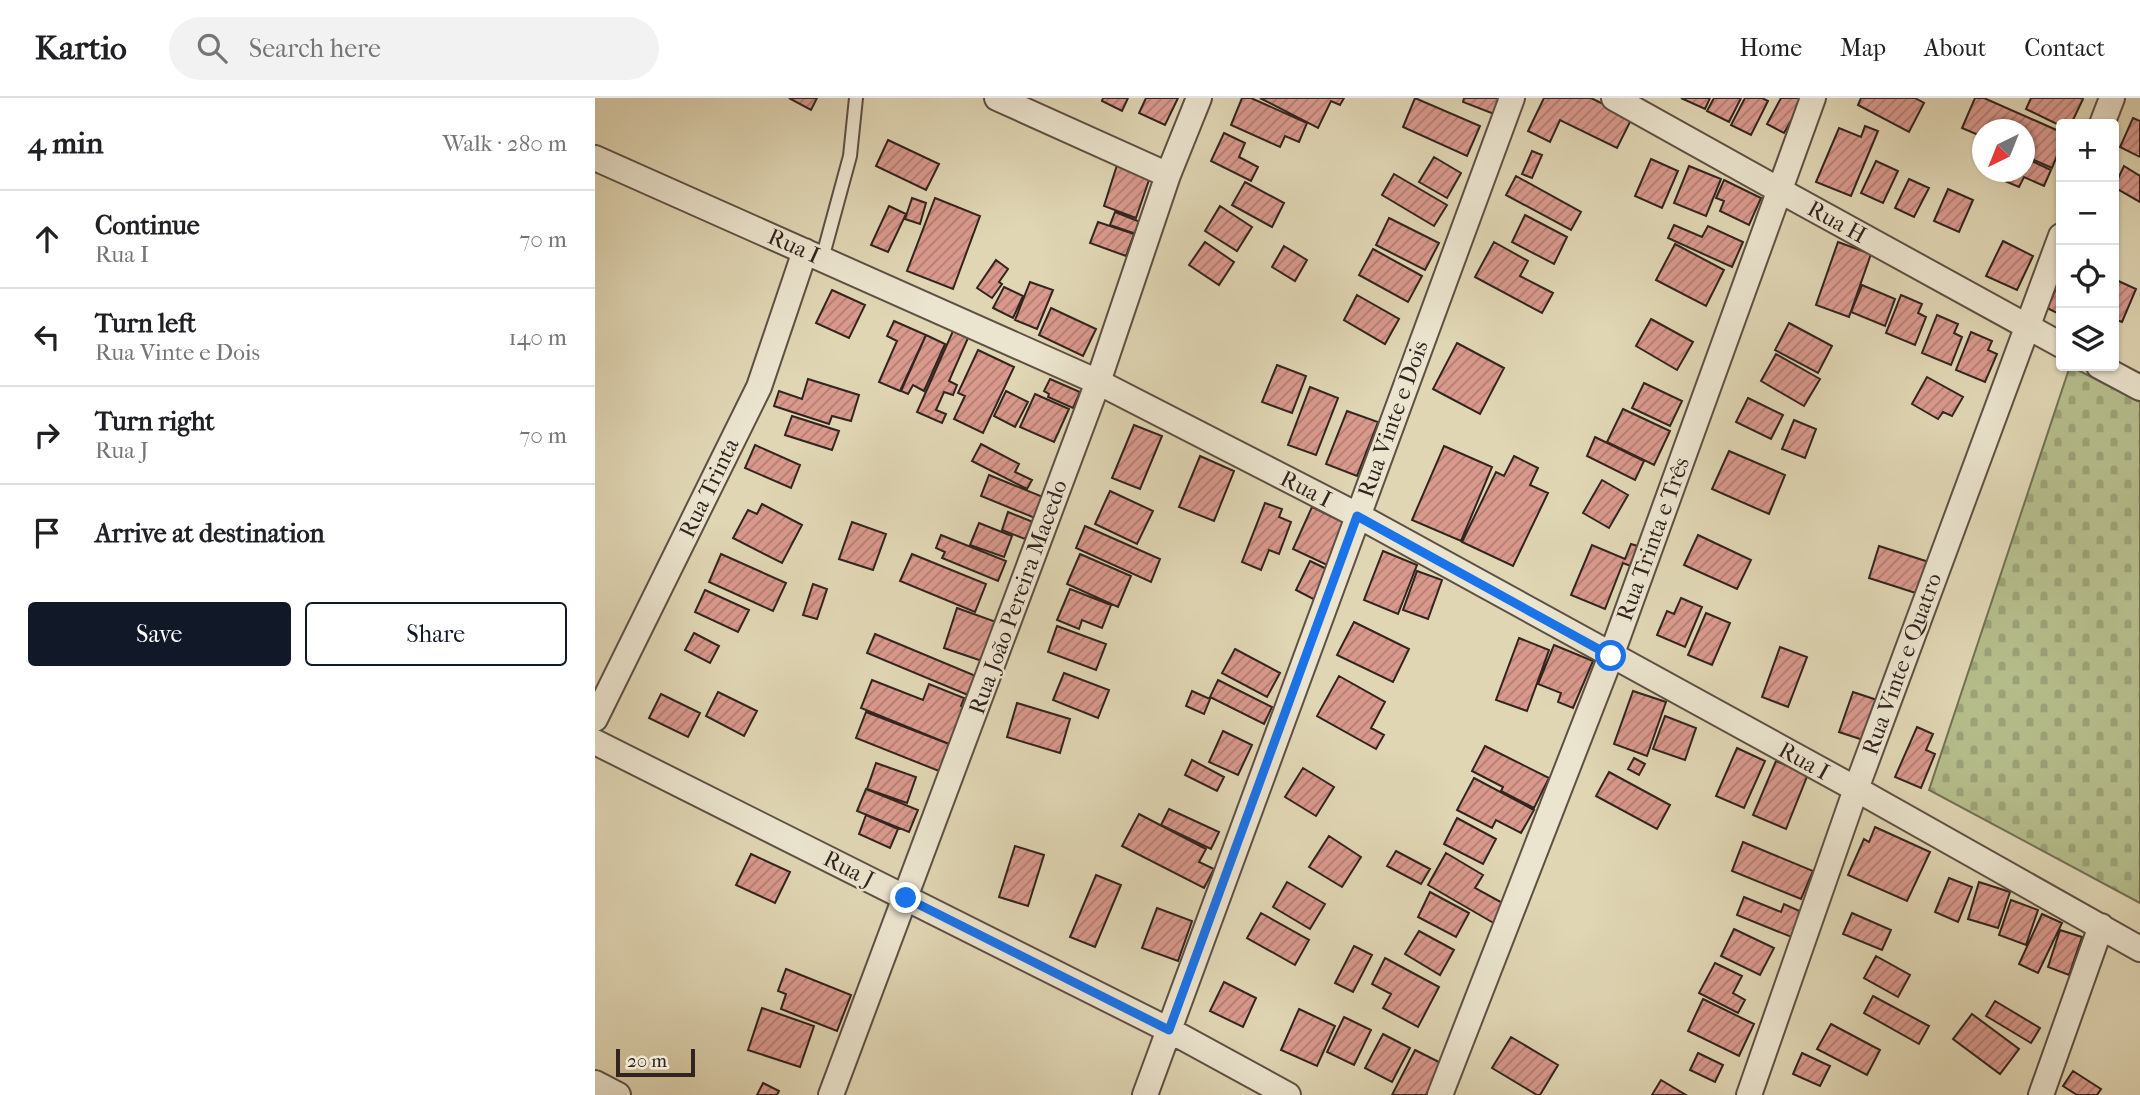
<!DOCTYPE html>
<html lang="en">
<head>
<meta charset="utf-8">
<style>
  body { margin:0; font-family:"IM FELL French Canon",serif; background:#f2f2f2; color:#202124 }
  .controls { position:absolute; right:21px; top:21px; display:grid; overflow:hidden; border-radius:7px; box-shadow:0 2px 5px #0004 }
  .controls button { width:63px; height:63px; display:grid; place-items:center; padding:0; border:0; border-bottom:2px solid #e0e0e0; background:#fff; color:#202124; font:35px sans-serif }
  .compass { position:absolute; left:1377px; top:21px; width:63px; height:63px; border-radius:50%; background:#fff; box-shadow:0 2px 5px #0004; rotate:223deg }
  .scale { position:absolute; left:21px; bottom:18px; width:79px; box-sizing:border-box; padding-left:7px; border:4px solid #32241f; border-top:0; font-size:19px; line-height:24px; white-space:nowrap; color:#32241f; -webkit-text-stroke:5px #ebe4ce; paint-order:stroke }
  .stop { position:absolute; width:21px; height:21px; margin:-16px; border:5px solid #1a73e8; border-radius:50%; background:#fff }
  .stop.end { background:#1a73e8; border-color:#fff; box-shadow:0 2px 7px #0008 }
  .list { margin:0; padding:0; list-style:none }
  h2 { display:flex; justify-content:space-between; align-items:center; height:91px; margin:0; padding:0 28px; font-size:30px }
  h2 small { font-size:23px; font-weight:400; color:#757577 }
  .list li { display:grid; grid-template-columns:46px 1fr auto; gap:21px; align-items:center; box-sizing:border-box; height:98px; padding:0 28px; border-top:2px solid #e0e0e0 }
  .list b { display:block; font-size:26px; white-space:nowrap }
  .list p { margin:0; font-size:23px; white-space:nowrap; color:#757577 }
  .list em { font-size:23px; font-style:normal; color:#757577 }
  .actions { display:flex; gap:14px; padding:21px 28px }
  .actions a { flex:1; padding:16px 0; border:2px solid #111827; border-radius:7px; text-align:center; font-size:24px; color:#111827 }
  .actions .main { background:#111827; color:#fff }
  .icon { flex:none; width:38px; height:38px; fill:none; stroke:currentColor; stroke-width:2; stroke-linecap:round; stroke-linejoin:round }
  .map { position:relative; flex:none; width:1545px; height:997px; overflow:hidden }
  header { display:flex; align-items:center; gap:42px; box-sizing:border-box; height:98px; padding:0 35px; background:#fff; border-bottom:2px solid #e0e0e0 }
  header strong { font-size:33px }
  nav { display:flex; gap:38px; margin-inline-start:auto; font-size:24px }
  .search { width:490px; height:63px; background:#f2f2f2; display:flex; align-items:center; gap:18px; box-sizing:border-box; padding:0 24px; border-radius:38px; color:#757577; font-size:26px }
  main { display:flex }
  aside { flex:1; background:#fff }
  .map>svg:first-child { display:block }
</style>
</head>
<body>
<header>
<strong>Kartio</strong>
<div class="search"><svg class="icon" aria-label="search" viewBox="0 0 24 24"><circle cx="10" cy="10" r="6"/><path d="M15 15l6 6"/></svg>Search here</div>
<nav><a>Home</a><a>Map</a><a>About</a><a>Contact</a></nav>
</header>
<main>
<aside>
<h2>4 min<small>Walk · 280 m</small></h2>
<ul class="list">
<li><svg class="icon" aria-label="ahead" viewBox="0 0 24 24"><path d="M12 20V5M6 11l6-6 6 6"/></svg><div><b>Continue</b><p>Rua I</p></div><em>70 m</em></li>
<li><svg class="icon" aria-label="left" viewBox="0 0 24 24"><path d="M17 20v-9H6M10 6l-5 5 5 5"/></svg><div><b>Turn left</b><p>Rua Vinte e Dois</p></div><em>140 m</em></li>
<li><svg class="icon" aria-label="right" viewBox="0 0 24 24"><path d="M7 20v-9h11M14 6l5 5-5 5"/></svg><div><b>Turn right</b><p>Rua J</p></div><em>70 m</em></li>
<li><svg class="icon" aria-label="arrive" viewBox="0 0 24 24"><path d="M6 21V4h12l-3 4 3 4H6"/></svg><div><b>Arrive at destination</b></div></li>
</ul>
<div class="actions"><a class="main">Save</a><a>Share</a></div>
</aside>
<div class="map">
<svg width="1545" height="997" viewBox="0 0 1545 997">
  <defs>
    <pattern id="cemetery-stones" width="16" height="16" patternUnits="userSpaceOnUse" patternTransform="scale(1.75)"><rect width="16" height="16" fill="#b5bd8b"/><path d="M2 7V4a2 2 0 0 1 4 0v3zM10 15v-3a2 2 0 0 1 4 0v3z" fill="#9ca278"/></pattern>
    <pattern id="building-hatch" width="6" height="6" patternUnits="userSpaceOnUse" patternTransform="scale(1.75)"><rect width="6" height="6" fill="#da998d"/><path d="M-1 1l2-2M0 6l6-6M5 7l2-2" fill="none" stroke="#b17d73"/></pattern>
  </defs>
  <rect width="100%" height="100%" fill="#e0d6b4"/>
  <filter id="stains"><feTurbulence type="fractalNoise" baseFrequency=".00286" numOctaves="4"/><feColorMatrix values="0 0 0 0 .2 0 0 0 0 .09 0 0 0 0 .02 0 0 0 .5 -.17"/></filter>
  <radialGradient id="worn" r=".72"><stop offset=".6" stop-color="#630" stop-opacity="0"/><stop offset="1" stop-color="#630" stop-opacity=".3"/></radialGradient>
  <path fill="url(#cemetery-stones)" stroke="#747055" stroke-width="2" d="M1475 268 1545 304V805L1334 692Z"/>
  <path fill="url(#building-hatch)" stroke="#32241f" stroke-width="2" d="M194 0H222L216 12Z
    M508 0H533L527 13 507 3Z
    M551 0H583L570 27 544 15Z
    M647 0H656L712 25 704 44 690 38 685 49 636 27Z
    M665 0H749L745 7 736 3 723 30Z
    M820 0 885 28 872 58 808 29Z
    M869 0H905L899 16 868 4Z
    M949 0H996L1037 20 1022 50 965 22 955 44 933 33Z
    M1086 0H1115L1110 11Z
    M1119 0H1146L1134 24 1112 13Z
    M1150 0H1167L1173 3 1156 37 1136 27Z
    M1186 0H1209L1189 35 1172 26Z
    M1266 0H1320L1329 5 1314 34 1263 7Z
    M1380 0H1389L1466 34V48L1457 70 1430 58V32H1388V39L1367 30Z
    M1436 0H1485L1488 1 1476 26 1466 28 1431 11Z
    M1538 20 1545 23V59L1525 49Z
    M1270 28 1283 33 1256 98 1221 84 1244 30 1266 39Z
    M629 35 650 45 644 59 663 69 656 83 616 63Z
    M293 42 344 66 331 92 281 68Z
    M937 53 947 57 937 80 927 76Z
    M839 59 866 75 852 100 824 84Z
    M1430 60 1456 72 1449 88 1429 79 1424 89 1393 76 1394 74H1430Z
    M1056 61 1083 73 1067 110 1040 98Z
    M1281 63 1303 73 1288 105 1266 95Z
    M523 64 556 76 541 120 509 108Z
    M1094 68 1126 81 1111 118 1079 105Z
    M1529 68 1545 78V104L1519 89Z
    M799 76 852 107 839 128 787 97Z
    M921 78 986 114 976 132 911 97Z
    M1314 81 1334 90 1319 119 1300 110Z
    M1129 82 1166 100 1154 127 1125 113 1129 103 1121 100Z
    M650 84 689 105 677 129 637 107Z
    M1353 91 1378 102 1364 134 1339 123Z
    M317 100 331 105 325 126 310 121Z
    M340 100 385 118 358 191 312 173Z
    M294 108 311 116 293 154 276 147Z
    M625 108 657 129 642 153 610 133Z
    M520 114 548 125 544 137 515 127Z
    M930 117 972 139 959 166 917 144Z
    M794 120 844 145 830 172 781 147Z
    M503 124 539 136 531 158 495 145Z
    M1079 127 1107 139 1113 128 1148 144 1137 169 1073 140Z
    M1408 143 1438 158 1422 192 1391 178Z
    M610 144 639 164 624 187 594 167Z
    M899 144 933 163 925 178 958 195 947 215 880 179Z
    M1243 144 1276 156 1254 219 1221 207Z
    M1080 146 1129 172 1111 208 1061 182Z
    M689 148 712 162 700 183 677 169Z
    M778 151 827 178 813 204 764 177Z
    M401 162 413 171 404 184 407 186 397 200 382 190Z
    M1466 180V217L1452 210Z
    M1519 181 1541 191 1527 224 1519 221Z
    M435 184 458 192 442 231 420 222Z
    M1267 187 1300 201 1290 228 1256 214Z
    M409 189 428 198 418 220 398 210Z
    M237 192 270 207 254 240 221 225Z
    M762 197 804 221 790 246 749 222Z
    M1306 197 1327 206 1323 215 1331 219 1320 247 1291 235Z
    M456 210 501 231 488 258 444 237Z
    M1342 217 1363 226 1359 235 1367 239 1356 267 1327 255Z
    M1056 221 1098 244 1082 272 1041 248Z
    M299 223 331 237 305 293 284 284 302 243 292 238Z
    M1194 225 1237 248 1223 275 1180 252Z
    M358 233 373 240 354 283 362 287 358 297 349 294 341 312 351 316 347 325 322 314Z
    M1376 234 1397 243 1393 252 1402 256 1390 284 1361 272Z
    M331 237 350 246 329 293 318 287 313 296 306 293Z
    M862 245 909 270 885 316 838 291Z
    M383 252 419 269 388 335 359 321 370 298 363 295Z
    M1181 256 1225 281 1209 308 1166 283Z
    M682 267 711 278 697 315 667 304Z
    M1332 279 1368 299 1357 318 1348 314 1343 321 1317 306Z
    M213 281 264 297 256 323 237 318 234 326 179 308 184 293 207 301Z
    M455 281 485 294 478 310 453 299 454 296 449 293Z
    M1049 285 1087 303 1075 328 1037 310Z
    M715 289 743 300 721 357 693 347Z
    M411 293 433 304 420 329 399 318Z
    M440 296 474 311 459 344 425 329Z
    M1153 300 1188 317 1176 341 1141 324Z
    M1028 311 1075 333 1059 367 1012 344Z
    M752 313 783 324 762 378 731 366Z
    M197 318 244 333 237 352 190 337Z
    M1199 322 1221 331 1210 360 1187 351Z
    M539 327 567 338 545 391 517 380Z
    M1000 339 1049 363 1040 382 992 358Z
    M386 346 424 366 420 374 437 382 432 391 377 363Z
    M160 347 205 367 196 390 150 370Z
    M849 348 897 369 866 443 817 422Z
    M1134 353 1190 377 1174 416 1117 391Z
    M605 358 639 373 619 423 584 409Z
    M919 358 943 370 935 387 953 395 918 468 867 444 901 374 909 378Z
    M394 377 448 399 440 420 386 398Z
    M1007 382 1033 397 1014 430 988 415Z
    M515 393 558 413 542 446 500 426Z
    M670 405 687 411 684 419 696 424 684 456 674 452 666 472 647 464Z
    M167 406 207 427 187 465 138 440 153 412 162 416Z
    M717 409 752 426 732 467 698 451Z
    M413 414 438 424 430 441 407 432Z
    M257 424 291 436 278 472 244 461Z
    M384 425 417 438 409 459 375 447Z
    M490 428 565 461 556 484 481 450Z
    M346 437 411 463 403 483 347 460 350 454 341 450Z
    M1103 437 1156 462 1142 491 1089 467Z
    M1036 446 1049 450 1041 470 1028 465 1010 511 976 497 997 447 1030 461Z
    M1284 448 1340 466 1330 498 1274 480Z
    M788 453 822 467 803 516 769 502Z
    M126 456 191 485 178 513 114 484Z
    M317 456 391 486 380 514 305 483Z
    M485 456 536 478 523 509 472 486Z
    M715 463 736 473 722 503 701 492Z
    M822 473 847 482 833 521 808 512Z
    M218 486 232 491 222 521 208 517Z
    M475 491 516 507 507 530 487 522 484 531 462 522Z
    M110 492 154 512 143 534 100 514Z
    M1086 500 1107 509 1090 549 1062 537 1072 513 1079 516Z
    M362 510 404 525 390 564 349 550Z
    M1111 515 1135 525 1117 567 1093 557Z
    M759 524 814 551 798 584 742 557Z
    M462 528 511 546 501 572 453 554Z
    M99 535 124 548 115 565 90 552Z
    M280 536 388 581 380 600 272 555Z
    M924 540 954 552 932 613 901 602Z
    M959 547 998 563 978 610 963 604 966 595 943 586Z
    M1185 549 1212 559 1193 609 1167 599Z
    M640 551 685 575 672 599 627 575Z
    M469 575 514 592 503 620 458 602Z
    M744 578 790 604 776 630 789 637 781 651 722 618Z
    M277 582 328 602 334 586 369 600 366 608 374 611 359 648 266 610Z
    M623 582 677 609 669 626 615 599Z
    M597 593 615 601 609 616 591 608Z
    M1038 593 1071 604 1052 658 1019 646Z
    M123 594 162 613 149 638 111 618Z
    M1258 594 1282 602 1268 642 1244 634Z
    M66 596 105 615 93 639 54 620Z
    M422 605 475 621 465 655 412 639Z
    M271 614 354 646 344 673 261 640Z
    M1070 618 1101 630 1090 662 1058 651Z
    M1322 629 1338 636 1331 652 1340 656 1326 690 1300 679Z
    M628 633 657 647 643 677 614 664Z
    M890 648 954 680 939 710 906 693 908 689 877 673Z
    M1142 650 1170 663 1149 710 1121 698Z
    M1039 660 1050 666 1044 677 1033 671Z
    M597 662 629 679 622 693 590 677Z
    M1181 663 1213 676 1191 731 1158 717Z
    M281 665 321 679 312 705 272 691Z
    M708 670 739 689 721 718 690 699Z
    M1014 674 1075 707 1062 731 1001 698Z
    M879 680 939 712 926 735 901 722 897 730 862 712Z
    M271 691 323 712 314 734 262 713Z
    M574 711 624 734 616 751 566 727Z
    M544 716 611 751 604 764 619 771 609 790 527 748Z
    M271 717 303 731 295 750 264 736Z
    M862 720 901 741 888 766 849 746Z
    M1280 729 1335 754 1312 803 1253 777 1269 741 1274 744Z
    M734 738 766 759 747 789 714 769Z
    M1148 744 1218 773 1206 801 1137 773Z
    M420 748 449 757 433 808 404 799Z
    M801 753 835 771 826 786 792 768Z
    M851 755 888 777 880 790 913 808 902 827 833 787Z
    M156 756 195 774 180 805 141 787Z
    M501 777 526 787 500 849 475 839Z
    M1354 780 1377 789 1363 824 1340 814Z
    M692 784 730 806 715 831 678 809Z
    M1384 784 1415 794 1403 830 1373 821Z
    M835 794 874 815 861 839 823 819Z
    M1149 799 1186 814 1189 806 1209 815 1199 840 1142 817Z
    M1416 802 1443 812 1431 847 1404 837Z
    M562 810 597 823 583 863 547 850Z
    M666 815 714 842 700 867 652 840Z
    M1257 815 1296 832 1287 852 1248 836Z
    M1447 816 1467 825 1443 875 1424 866Z
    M1139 831 1179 850 1165 877 1126 858Z
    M1465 832 1487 839 1474 877 1453 869Z
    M824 833 859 852 845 877 810 856Z
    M759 848 777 857 758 894 740 885Z
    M1281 858 1315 877 1303 899 1269 880Z
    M790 860 844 889 823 929 788 910 796 896 777 886Z
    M1120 865 1147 878 1138 895 1150 902 1143 915 1104 895Z
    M191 871 256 897 242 933 186 911 191 896 183 893Z
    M629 884 661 900 648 929 615 913Z
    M1278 898 1334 928 1324 946 1269 915Z
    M1108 901 1159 926 1144 958 1093 933Z
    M1400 903 1445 930 1436 945 1391 918Z
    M167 910 219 928 205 969 153 952Z
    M704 911 740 928 722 968 686 952Z
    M1377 916 1424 951 1405 976 1358 941Z
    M749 919 776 932 759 967 732 954Z
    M1236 926 1285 952 1272 977 1222 951Z
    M788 936 815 950 797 984 770 970Z
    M916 939 963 967 945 997H942L897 970Z
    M820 952 846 965 831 997H797Z
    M1103 955 1128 967 1120 984 1095 972Z
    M1207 955 1235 968 1225 988 1198 976Z
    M1478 973 1506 991 1502 997H1482L1468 988Z
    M1066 982 1091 997H1057Z
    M168 985 184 993 182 997H162Z"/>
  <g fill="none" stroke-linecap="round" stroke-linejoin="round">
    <defs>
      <path id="service" d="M227 161 255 58 261 0"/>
      <path id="minor" d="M402 0 573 77
        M1019 0 1184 92 1466 247
        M1507 26 1517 0
        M0 60 503 284 762 417 1261 691 1545 851
        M1504 268 1545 290
        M0 621 164 289 210 153
        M0 644 574 932 693 997
        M0 985 23 997
        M236 997 503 284 573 77 604 0
        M550 997 917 0
        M845 997 1016 558 1218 0
        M1154 997 1261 691 1466 138
        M1446 997 1506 828"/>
    </defs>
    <use href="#service" stroke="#5e5044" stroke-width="16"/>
    <use href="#minor" stroke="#5e5044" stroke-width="28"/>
    <use href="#service" stroke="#ebe4ce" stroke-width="12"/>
    <use href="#minor" stroke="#ebe4ce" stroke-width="24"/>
  </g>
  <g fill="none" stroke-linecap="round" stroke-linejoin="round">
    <path stroke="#1a73e8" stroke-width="9" d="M311 800 574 932 762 418 1016 558"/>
  </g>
  <g text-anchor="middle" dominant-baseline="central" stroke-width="5" stroke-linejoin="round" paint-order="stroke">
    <g font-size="23" fill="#32241f" stroke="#ebe4ce">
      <text transform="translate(1242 124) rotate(29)">Rua H</text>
      <text transform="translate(199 148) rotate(24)">Rua I</text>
      <text transform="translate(798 321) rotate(-70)">Rua Vinte e Dois</text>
      <text transform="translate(114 390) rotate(-64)">Rua Trinta</text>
      <text transform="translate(711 391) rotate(27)">Rua I</text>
      <text transform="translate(1058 441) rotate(-70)">Rua Trinta e Três</text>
      <text transform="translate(423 499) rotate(-70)">Rua João Pereira Macedo</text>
      <text transform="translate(1307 566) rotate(-70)">Rua Vinte e Quatro</text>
      <text transform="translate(1209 663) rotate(29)">Rua I</text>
      <text transform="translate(254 771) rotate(27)">Rua J</text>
    </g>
  </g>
  <rect width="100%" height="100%" filter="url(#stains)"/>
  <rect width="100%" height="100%" fill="url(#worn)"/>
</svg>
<div class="controls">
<button>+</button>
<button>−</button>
<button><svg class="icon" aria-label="locate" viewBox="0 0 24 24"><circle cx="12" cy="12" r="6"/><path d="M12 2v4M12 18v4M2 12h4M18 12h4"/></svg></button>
<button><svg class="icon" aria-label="layers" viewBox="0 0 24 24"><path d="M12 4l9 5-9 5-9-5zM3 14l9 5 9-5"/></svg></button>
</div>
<svg class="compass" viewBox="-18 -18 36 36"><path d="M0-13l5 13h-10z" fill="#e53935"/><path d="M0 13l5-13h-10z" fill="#757577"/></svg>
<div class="scale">20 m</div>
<div class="stop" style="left:1016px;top:558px"></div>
<div class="stop end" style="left:311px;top:800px"></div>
</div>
</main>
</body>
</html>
